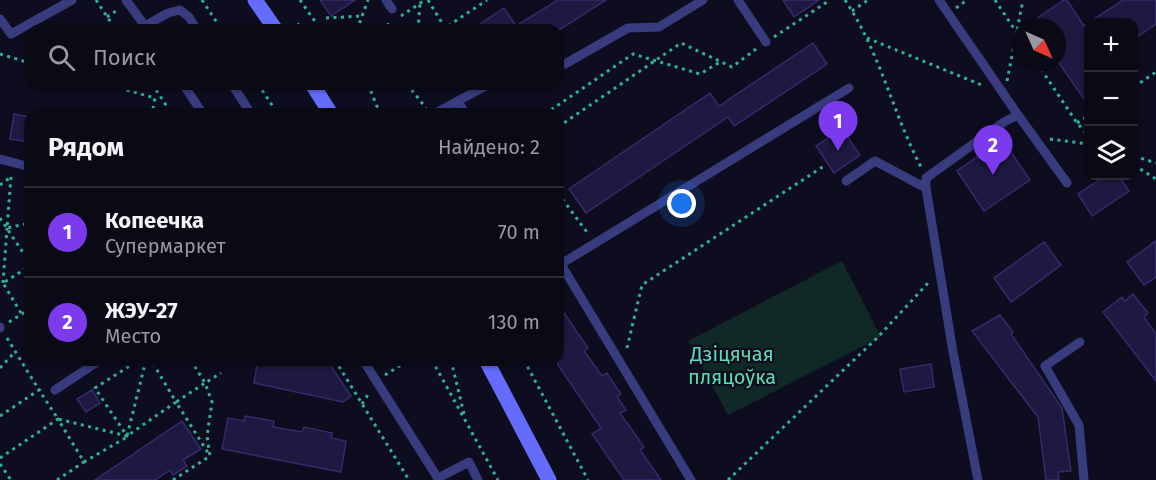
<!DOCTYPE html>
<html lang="ru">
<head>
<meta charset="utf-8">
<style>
  body { margin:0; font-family:"Fira Sans",sans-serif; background:#131320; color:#f1f3f6 }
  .controls { position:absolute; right:18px; top:18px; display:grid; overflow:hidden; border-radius:12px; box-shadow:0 2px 4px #0004 }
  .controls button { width:54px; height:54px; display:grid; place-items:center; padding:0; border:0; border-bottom:2px solid #2a2b36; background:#0a0a17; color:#f1f3f6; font:30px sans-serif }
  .compass { position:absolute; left:1012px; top:18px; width:54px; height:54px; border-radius:50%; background:#0a0a17; box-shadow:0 2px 4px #0004; rotate:135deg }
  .you { position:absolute; left:682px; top:204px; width:21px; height:21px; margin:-15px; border:4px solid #fff; border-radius:50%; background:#1a73e8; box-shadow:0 0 0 9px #1a73e833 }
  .badge { display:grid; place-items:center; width:39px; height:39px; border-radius:50%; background:#7c3aed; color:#fff; font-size:20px; font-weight:700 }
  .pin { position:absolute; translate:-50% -50px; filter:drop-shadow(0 2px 3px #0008) }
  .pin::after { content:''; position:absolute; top:32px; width:21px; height:18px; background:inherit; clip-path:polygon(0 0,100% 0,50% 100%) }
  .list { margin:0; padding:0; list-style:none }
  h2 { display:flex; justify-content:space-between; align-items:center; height:78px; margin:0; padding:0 24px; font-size:26px }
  h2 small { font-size:20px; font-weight:400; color:#999aa1 }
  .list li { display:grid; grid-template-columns:39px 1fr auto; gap:18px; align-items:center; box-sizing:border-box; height:90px; padding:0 24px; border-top:2px solid #2a2b36 }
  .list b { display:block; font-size:22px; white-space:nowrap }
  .list p { margin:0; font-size:20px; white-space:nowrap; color:#999aa1 }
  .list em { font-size:20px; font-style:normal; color:#999aa1 }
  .icon { flex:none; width:33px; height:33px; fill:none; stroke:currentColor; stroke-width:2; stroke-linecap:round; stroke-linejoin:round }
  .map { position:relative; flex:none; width:1156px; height:480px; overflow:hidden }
  .search { position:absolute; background:#0a0a17; box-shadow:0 2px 4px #0004; left:24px; top:24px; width:540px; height:66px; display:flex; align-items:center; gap:15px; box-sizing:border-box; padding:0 21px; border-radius:18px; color:#999aa1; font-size:22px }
  .panel { position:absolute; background:#0a0a17; box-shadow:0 2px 4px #0004; left:24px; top:108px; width:540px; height:258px; border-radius:18px }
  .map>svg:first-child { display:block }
</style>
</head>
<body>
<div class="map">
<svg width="1156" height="480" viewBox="0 0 1156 480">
  <rect width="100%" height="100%" fill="#0e0d1f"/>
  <path fill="#102926" d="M842 261 881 337 728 415 688 341Z"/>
  <path fill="#1e1940" stroke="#332b6c" stroke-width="1.5" d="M320 0H355L331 16Z
    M558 0H606L559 30H471L504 8 516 26Z
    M783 0H819L794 17Z
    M1064 0H1067L1084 26 1089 23V106L1057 60V27H1024Z
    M1123 0H1156V24L1134 39V22H1089Z
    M813 43 827 64 734 126 728 117 586 213 569 189 710 93 719 106Z
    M14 114 30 117V142L10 139Z
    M842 129 860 155 834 173 816 146Z
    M1002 139 1030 180 984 211 957 171Z
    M1105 176H1119L1129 191 1092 216 1078 194Z
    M1156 241V277L1144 285 1127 262Z
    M1044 242 1061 265 1011 302 994 278Z
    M1133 294 1148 313 1144 317 1156 334V381L1103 312 1122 297 1125 301Z
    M558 304 588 348 584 351 602 376 607 373 621 394 617 397 626 410 620 413 644 447 640 450 661 480H624L592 434 601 428 558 365Z
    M1000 315 1013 332 1011 334 1062 408 1071 471 1058 472 1059 480H1046L1038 417 972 331Z
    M258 360H327L351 396 343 402 254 383Z
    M931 364 934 387 904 392 900 369Z
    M92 390 100 403 86 412 77 399Z
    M245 416 274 421 273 427 302 432 304 427 332 433 331 438 346 441 341 472 222 449 228 418 244 421Z
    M182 421 201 449 183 460 187 466 173 475 170 470 155 480H95Z"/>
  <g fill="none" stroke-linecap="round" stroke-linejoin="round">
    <path stroke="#2faf9d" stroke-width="3" stroke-dasharray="3 4.5" stroke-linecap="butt" d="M96 0 116 30
      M202 0 222 30
      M300 0 321 30
      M428 0 445 28
      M845 0C880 52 893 114 922 169
      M995 0 1021 39
      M956 8 967 0
      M852 11 868 0
      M401 16 425 0
      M107 17 119 9
      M326 18 362 16
      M291 30 302 22
      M357 30 368 0
      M381 30 393 21
      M418 30 420 3
      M442 30 487 0
      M774 37 830 0
      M867 38 984 86
      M0 54 30 63
      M1037 63 1077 123 1088 135
      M1007 81 1023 0
      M105 84 155 98 152 114
      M152 84 172 114
      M258 84 278 114
      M368 84 380 114
      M407 84 426 108
      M1134 87 1156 72
      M545 114 633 54 700 74 720 62
      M1077 123 1088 116
      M558 127 681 43 732 67 756 49
      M1050 139 1088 144
      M1134 156 1156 163
      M1134 165 1156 179
      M11 177 7 228 30 223
      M0 185 11 177
      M558 193 589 235
      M0 218 30 263
      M3 283 7 228
      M21 313 3 283 30 266
      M9 322 30 309
      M7 338 39 390 44 387
      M627 348 642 285 824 166
      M146 360 127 436 176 402 151 360
      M191 360 205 383 221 373
      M335 360 409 480
      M432 360 498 480
      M451 360 464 414
      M524 360 588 480
      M0 368 15 352
      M385 375 409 360
      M362 404 369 393
      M0 416 39 390 58 419 127 436 95 388 139 360
      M0 458 58 419 84 462 127 437
      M0 464 11 480
      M57 480 84 462
      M173 480 210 456 207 436 212 402 205 383 176 402 210 456
      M728 480 877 338 929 282"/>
    <path stroke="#383b7e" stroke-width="9" d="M126 0 145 26
      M386 0 392 9
      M738 0 766 42
      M939 0 1018 115
      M0 19 11 34 72 0
      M147 30 145 26 168 13 180 10 189 17 197 30
      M558 65 565 64 628 28 659 27 703 0
      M183 84 203 114
      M232 84 251 114
      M458 102 466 114
      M434 114 489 84
      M0 159 30 167
      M846 181 875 161 926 188 953 352 978 480
      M926 188V178L1004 122 1018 115 1067 183
      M559 261 691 480
      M561 264 849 88
      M0 327V328
      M1080 342 1045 366 1079 425 1084 480
      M218 360H219
      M363 360 439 480
      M55 390 100 360
      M438 478 469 462 478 480"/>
    <path stroke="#646cfd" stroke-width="15" d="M255 0 276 30
      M312 84 331 114
      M486 360 549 480"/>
  </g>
  <g text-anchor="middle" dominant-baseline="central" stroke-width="4.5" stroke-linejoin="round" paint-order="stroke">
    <g font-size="20" fill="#59ddb2" stroke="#0e0d1f">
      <text x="732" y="354">Дзіцячая<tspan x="732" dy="23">пляцоўка</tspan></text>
    </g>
  </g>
</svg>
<div class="controls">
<button>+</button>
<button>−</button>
<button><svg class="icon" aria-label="layers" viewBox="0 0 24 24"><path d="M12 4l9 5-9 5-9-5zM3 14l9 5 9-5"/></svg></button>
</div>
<svg class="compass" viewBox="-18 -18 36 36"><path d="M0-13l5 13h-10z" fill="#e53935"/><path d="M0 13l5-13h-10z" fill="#999aa1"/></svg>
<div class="you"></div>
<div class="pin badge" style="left:838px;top:151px">1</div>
<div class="pin badge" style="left:993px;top:175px">2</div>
<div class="search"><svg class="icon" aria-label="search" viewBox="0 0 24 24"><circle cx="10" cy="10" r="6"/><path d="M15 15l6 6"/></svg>Поиск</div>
<section class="panel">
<h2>Рядом<small>Найдено: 2</small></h2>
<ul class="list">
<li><span class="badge">1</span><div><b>Копеечка</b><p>Супермаркет</p></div><em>70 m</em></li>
<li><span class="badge">2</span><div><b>ЖЭУ-27</b><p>Место</p></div><em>130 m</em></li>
</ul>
</section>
</div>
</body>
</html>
